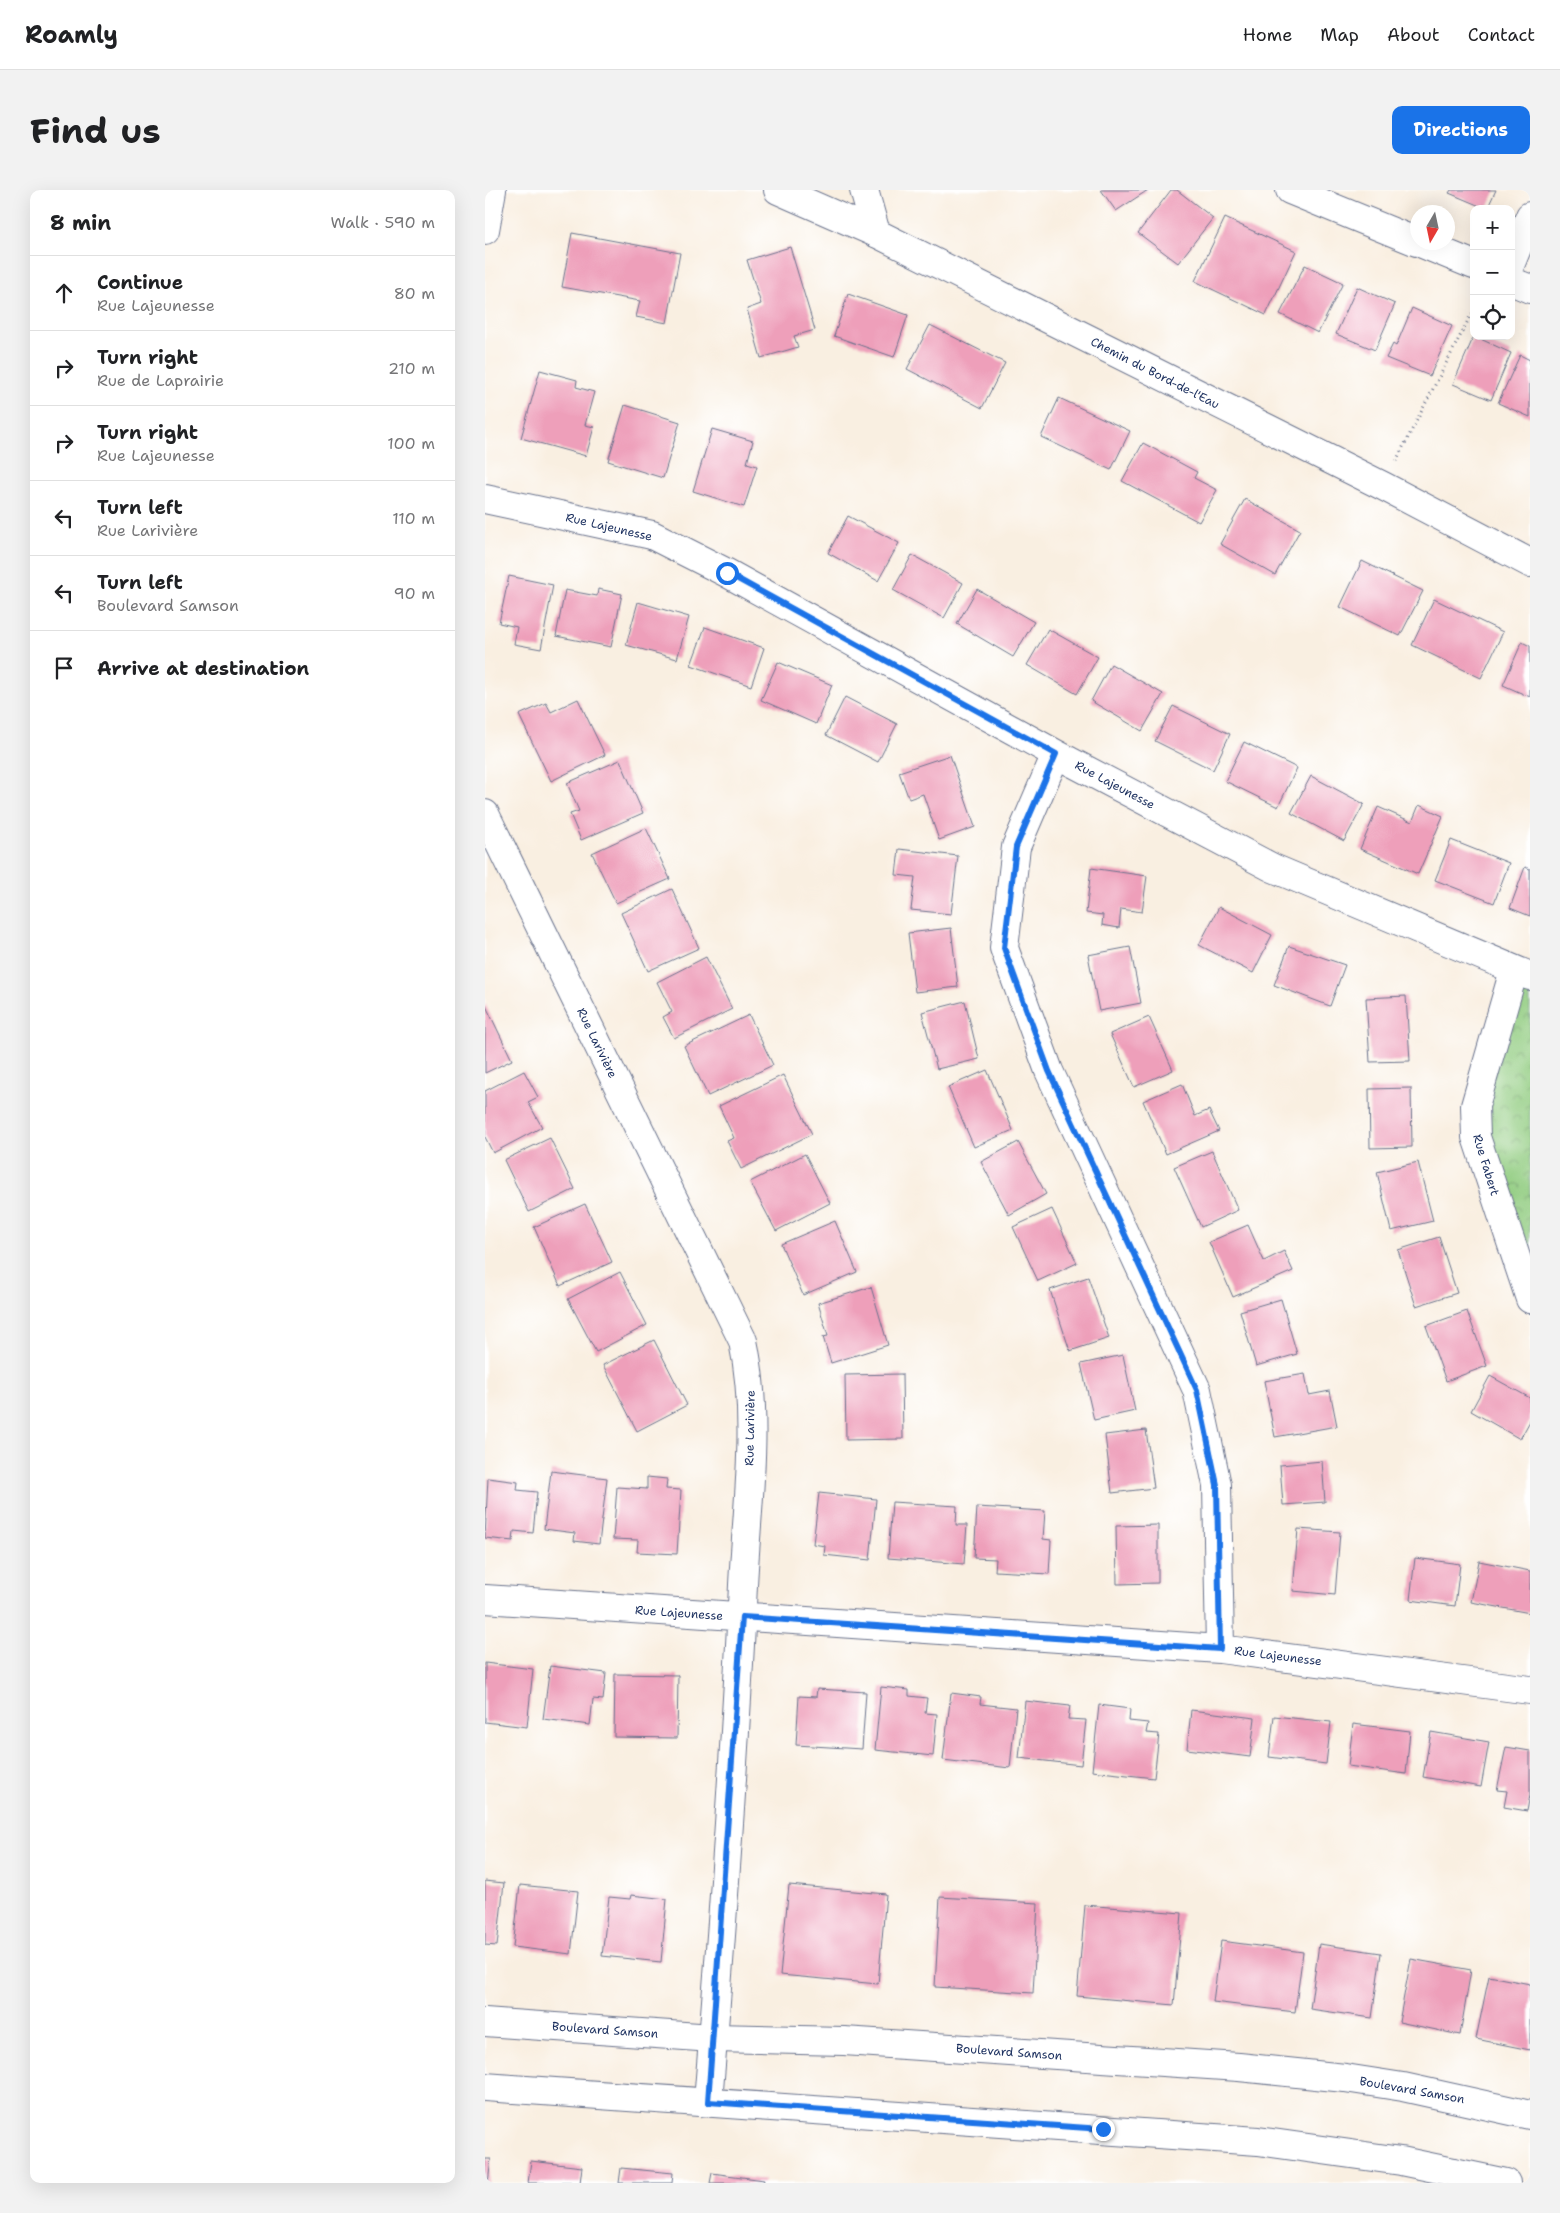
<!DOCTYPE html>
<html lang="en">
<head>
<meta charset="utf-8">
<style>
  body { margin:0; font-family:"Shantell Sans",sans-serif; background:#f2f2f2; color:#202124 }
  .controls { position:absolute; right:15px; top:15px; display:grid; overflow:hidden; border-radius:10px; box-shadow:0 5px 20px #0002 }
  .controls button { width:45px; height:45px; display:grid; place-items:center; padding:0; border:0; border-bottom:1px solid #e0e0e0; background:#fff; color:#202124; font:25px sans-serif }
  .compass { position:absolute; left:925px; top:15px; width:45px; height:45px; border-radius:50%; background:#fff; box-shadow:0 5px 20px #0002; rotate:189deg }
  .stop { position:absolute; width:15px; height:15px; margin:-11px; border:4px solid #1a73e8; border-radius:50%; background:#fff }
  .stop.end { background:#1a73e8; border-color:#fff; box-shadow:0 1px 5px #0008 }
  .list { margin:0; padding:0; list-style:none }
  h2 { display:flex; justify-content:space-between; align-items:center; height:65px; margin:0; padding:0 20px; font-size:21px }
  h2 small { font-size:16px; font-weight:400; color:#757577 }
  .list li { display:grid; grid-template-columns:32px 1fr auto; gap:15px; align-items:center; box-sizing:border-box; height:75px; padding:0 20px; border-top:1px solid #e0e0e0 }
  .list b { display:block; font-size:19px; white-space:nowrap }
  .list p { margin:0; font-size:16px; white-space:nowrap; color:#757577 }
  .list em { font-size:16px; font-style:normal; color:#757577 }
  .icon { flex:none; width:28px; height:28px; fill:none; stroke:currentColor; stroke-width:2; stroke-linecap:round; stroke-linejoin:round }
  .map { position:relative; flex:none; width:1045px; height:1993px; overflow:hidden; border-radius:10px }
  header { display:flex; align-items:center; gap:30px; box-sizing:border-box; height:70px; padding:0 25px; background:#fff; border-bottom:1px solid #e0e0e0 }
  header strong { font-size:24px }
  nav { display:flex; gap:28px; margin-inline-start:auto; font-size:18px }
  .intro { display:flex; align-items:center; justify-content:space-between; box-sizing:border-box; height:120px; padding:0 30px }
  h1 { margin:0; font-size:35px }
  .button { padding:12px 22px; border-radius:10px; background:#1a73e8; color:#fff; font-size:18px; font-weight:700 }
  main { display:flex; gap:30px; padding:0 30px }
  aside { flex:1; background:#fff; border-radius:10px; box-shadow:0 5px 20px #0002 }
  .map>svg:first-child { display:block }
</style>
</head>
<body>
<header>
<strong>Roamly</strong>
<nav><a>Home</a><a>Map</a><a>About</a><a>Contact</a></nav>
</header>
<div class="intro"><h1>Find us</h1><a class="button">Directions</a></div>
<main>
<aside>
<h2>8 min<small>Walk · 590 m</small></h2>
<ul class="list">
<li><svg class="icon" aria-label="ahead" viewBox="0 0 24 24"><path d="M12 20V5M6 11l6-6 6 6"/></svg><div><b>Continue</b><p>Rue Lajeunesse</p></div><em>80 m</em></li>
<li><svg class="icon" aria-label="right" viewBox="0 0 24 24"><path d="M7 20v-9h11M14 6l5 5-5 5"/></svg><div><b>Turn right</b><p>Rue de Laprairie</p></div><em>210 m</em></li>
<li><svg class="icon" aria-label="right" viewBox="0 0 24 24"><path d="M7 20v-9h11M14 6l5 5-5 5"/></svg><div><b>Turn right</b><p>Rue Lajeunesse</p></div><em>100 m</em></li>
<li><svg class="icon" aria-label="left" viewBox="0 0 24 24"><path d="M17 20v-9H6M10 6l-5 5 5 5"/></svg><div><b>Turn left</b><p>Rue Larivière</p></div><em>110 m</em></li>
<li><svg class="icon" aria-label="left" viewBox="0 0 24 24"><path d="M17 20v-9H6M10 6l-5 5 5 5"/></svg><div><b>Turn left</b><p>Boulevard Samson</p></div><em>90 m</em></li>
<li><svg class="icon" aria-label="arrive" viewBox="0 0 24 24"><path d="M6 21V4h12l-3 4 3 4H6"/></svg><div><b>Arrive at destination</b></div></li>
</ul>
</aside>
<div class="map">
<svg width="1045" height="1993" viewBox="0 0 1045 1993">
  <defs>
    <pattern id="park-crowns" width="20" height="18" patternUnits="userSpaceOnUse" patternTransform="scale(1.25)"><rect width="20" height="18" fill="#91cc80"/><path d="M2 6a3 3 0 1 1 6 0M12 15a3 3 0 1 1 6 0" fill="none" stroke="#76a66c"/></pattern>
  </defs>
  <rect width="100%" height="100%" fill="#fff"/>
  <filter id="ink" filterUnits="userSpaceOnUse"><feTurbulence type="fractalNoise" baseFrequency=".02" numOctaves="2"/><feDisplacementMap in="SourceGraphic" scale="10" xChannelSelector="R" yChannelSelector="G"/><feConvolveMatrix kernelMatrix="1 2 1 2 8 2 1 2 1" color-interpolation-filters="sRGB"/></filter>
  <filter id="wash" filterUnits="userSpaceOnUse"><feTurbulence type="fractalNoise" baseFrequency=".0096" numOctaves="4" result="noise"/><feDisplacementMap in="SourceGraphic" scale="20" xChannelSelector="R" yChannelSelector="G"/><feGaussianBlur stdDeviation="1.12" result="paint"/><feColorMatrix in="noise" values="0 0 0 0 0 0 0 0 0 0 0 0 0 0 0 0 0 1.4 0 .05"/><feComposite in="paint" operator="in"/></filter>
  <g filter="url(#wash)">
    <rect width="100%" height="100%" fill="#f9efe1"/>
    <path fill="url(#park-crowns)" stroke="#567e6f" d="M1029 780 1045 786V1109L991 947Z"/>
    <g id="blocks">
      <path fill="#ee9fba" d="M616 0H663L631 21Z
        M686 0H692L728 28 693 73 653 43Z
        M966 0H1011L1002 19 964 3Z
        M740 28 811 61 781 125 710 91Z
        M87 43 195 63 182 133 151 127 155 111 77 97Z
        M305 57 330 140 309 146 313 157 276 168 262 119 276 114 262 70Z
        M820 75 858 93 833 143 795 124Z
        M872 97 910 114 890 160 851 144Z
        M363 104 423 125 409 167 349 146Z
        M927 118 967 136 945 186 901 168 908 154 911 156Z
        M445 135 520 173 497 218 422 179Z
        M989 146 1026 163 1006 210 968 194Z
        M1035 165 1045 170V227L1013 213Z
        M55 180 92 190 91 197 109 202 100 235 109 237 101 266 36 248Z
        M574 208 645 241 626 280 556 247Z
        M140 215 195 232 178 288 123 271Z
        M227 239 268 251 262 273 272 276 259 317 208 301Z
        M658 253 712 282 709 288 732 300 714 332 637 291Z
        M760 309 815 340 790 385 735 354Z
        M363 326 414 353 393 391 343 363Z
        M427 365 478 393 459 428 408 400Z
        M877 371 938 401 915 446 855 417Z
        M24 386 68 395 56 459 29 454 32 437 14 433Z
        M113 399 137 404 126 457 71 446 80 400 112 406Z
        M492 399 549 432 528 467 472 434Z
        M949 409 1018 442 996 488 927 455Z
        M153 412 204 427 192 469 141 455Z
        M220 437 279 458 266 496 206 475Z
        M563 439 613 467 592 504 542 475Z
        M1037 452 1045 456V507L1018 495Z
        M293 472 347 495 331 534 276 510Z
        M626 474 678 504 657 541 606 511Z
        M360 507 412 534 393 572 341 545Z
        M93 509 120 565 66 591 34 525 61 513 66 522Z
        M688 516 745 544 728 580 670 551Z
        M759 552 812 578 793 617 740 591Z
        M465 565 490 637 454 650 438 604 424 609 414 582Z
        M135 570 158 623 96 650 85 624 94 621 82 593Z
        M826 586 879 614 859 651 806 623Z
        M934 615 958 626 933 684 875 659 893 617 927 632Z
        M161 638 185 689 131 713 107 663Z
        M966 650 1024 673 1009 713 950 690Z
        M414 659 473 666 466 724 426 720 430 687 411 685Z
        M1040 677 1045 679V726L1025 718Z
        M606 678 662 686 657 722 636 719 634 738 617 735 618 725 601 723Z
        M187 699 214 758 163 781 136 723Z
        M734 717 787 745 768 783 714 755Z
        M466 738 473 797 430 802 423 743Z
        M804 756 860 775 845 816 789 795Z
        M645 757 656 813 614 821 603 765Z
        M221 767 247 819 189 848 178 827 187 822 172 792Z
        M921 806 925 871 885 872 881 808Z
        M480 811 494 869 452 879 437 822Z
        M0 814 27 870 0 883Z
        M264 825 288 875 223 906 199 856Z
        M664 827 688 880 649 897 625 844Z
        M502 880 528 940 489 957 463 897Z
        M39 881 53 907 43 912 57 937 8 963 0 947V901Z
        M298 885 327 944 256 979 242 951 249 948 234 916Z
        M697 894 710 926 724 920 734 941 681 964 658 911Z
        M926 898 927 957 885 958 884 899Z
        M65 948 90 999 44 1022 19 970Z
        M533 952 561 1004 524 1025 496 972Z
        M727 961 753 1020 716 1037 689 977Z
        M320 964 345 1013 291 1041 265 992Z
        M933 972 948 1031 906 1041 892 982Z
        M100 1014 127 1072 75 1096 49 1037Z
        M567 1019 592 1073 553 1091 528 1037Z
        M350 1031 372 1082 318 1105 296 1054Z
        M763 1035 779 1071 799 1061 808 1081 748 1107 724 1052Z
        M954 1047 972 1103 931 1116 913 1060Z
        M135 1082 162 1135 111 1162 83 1109Z
        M603 1087 624 1148 585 1161 565 1100Z
        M386 1097 403 1155 346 1173 338 1147 343 1146 333 1113Z
        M796 1109 812 1164 771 1176 755 1121Z
        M982 1121 1002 1176 961 1191 941 1136Z
        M169 1150 202 1215 152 1241 118 1175Z
        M638 1165 650 1221 609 1230 596 1174Z
        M417 1184 418 1249 361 1250 360 1185Z
        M820 1184 824 1205 845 1201 852 1236 790 1247 779 1191Z
        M1005 1186 1045 1208V1231L1035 1249 986 1221Z
        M661 1240 669 1298 627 1303 620 1245Z
        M837 1271 840 1312 798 1315 795 1275Z
        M66 1281 122 1288 114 1354 89 1351 90 1343 59 1339Z
        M162 1287 182 1289 181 1299 196 1300 192 1364 152 1362 153 1350 128 1349 132 1297 162 1299Z
        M3 1288 33 1292 32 1300 52 1302 48 1343 29 1341 28 1351 0 1348Z
        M334 1303 391 1309 385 1370 339 1365 340 1356 328 1354Z
        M407 1312 472 1316 471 1335H482L479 1374 403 1368Z
        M492 1317 560 1321 558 1349 566 1350 564 1384 510 1381 511 1369 489 1368Z
        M673 1335V1393L632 1394 631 1336Z
        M813 1339 855 1342 850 1405 808 1401Z
        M930 1368 975 1374 970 1416 925 1410Z
        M994 1371 1045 1381V1423L986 1412Z
        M0 1473 48 1479 42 1537 0 1532Z
        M65 1476 121 1483 118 1510 108 1509 105 1535 58 1529Z
        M130 1484 193 1485 192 1548 129 1547Z
        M396 1497 424 1500V1506L442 1508 440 1523 452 1524 448 1566 390 1560Z
        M332 1499 381 1502 377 1559 311 1555 314 1506 331 1507Z
        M466 1503 496 1507 495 1514 531 1518 525 1578 458 1570Z
        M540 1511 585 1516 583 1529 601 1530 596 1575 534 1568Z
        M614 1515 645 1519 644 1531 663 1533 661 1543 674 1544 669 1588 607 1581Z
        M706 1520 770 1528 765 1567 702 1559Z
        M789 1526 846 1532 841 1574 784 1567Z
        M868 1534 925 1541 921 1584 863 1576Z
        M946 1542 1004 1552 996 1597 938 1587Z
        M1021 1557 1045 1561V1605L1042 1621 1019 1617 1022 1601 1012 1600Z
        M0 1691 19 1693 12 1756 0 1755Z
        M35 1695 93 1701 86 1764 28 1757Z
        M304 1695 401 1704 393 1794 295 1785Z
        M146 1705 182 1709 176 1772 117 1766 124 1707 145 1709Z
        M455 1707 553 1713 548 1803 450 1797Z
        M600 1715 697 1723 689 1815 592 1806Z
        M736 1751 818 1762 810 1822 728 1812Z
        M834 1754 896 1763 887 1828 825 1819Z
        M926 1769 986 1780 975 1845 914 1832Z
        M1004 1786 1045 1794V1860L991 1849Z
        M0 1969H6L3 1993H0Z
        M46 1971 97 1977 95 1993H43Z
        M136 1978 188 1983 187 1993H134Z
        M227 1983 279 1990 278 1993H225Z"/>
    </g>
  </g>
  <g filter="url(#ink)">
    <use href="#blocks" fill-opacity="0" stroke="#69728c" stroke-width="1"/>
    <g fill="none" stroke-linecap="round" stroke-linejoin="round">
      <defs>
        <path id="street" d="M379 0 391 43
          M805 0 932 52
          M0 40 7 0
          M933 52 989 75
          M1026 73 1045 26
          M1026 91 1045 99
          M0 309 167 345 242 383 571 564 788 678 1045 786
          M571 564 531 657 519 758 564 881 712 1200 732 1295 735 1459
          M0 624 258 1151C275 1230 262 1315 258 1395 250 1568 237 1740 223 1912
          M1029 780 990 916 991 947 1045 1109
          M0 1409 735 1459 1045 1500"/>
        <path id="secondary" d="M293 0 391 43 898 296 1045 373
          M0 1832 228 1848 359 1851 754 1877 860 1888 918 1897 1045 1925
          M0 1897 773 1951 916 1971 1021 1993"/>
      </defs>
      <use href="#street" stroke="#69728c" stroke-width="30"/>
      <use href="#secondary" stroke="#69728c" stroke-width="30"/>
      <path stroke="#69728c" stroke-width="3" stroke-dasharray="1 4" stroke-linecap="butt" d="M911 271 989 119"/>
      <use href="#street" stroke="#fff" stroke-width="28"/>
      <use href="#secondary" stroke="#fff" stroke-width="28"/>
    </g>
  </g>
  <g fill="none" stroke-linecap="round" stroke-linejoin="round" filter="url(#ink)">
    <path stroke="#1a73e8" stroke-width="6" d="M242 383 571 564 531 657 519 758 564 881 712 1200 732 1295 735 1459 257 1427 223 1912 618 1939"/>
  </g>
  <g text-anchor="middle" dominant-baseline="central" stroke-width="4" stroke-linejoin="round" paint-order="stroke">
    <g font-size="12" fill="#1b2f5e" stroke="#fff">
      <text transform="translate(670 183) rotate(27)">Chemin du Bord-de-l'Eau</text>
      <text transform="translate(124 337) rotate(13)">Rue Lajeunesse</text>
      <text transform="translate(630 595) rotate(28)">Rue Lajeunesse</text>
      <text transform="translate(112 853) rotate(64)">Rue Larivière</text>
      <text transform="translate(1001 975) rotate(73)">Rue Fabert</text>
      <text transform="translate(265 1238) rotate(-89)">Rue Larivière</text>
      <text transform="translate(194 1423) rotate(4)">Rue Lajeunesse</text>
      <text transform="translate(793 1466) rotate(7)">Rue Lajeunesse</text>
      <text transform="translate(120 1840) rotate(4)">Boulevard Samson</text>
      <text transform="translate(524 1862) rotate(4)">Boulevard Samson</text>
      <text transform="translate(927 1900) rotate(10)">Boulevard Samson</text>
    </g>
  </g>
</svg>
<div class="controls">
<button>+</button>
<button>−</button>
<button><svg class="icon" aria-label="locate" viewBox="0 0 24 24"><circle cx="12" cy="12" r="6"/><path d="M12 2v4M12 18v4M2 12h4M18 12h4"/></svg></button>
</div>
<svg class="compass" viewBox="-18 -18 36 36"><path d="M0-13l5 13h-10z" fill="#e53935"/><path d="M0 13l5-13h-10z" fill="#757577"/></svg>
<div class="stop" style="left:242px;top:383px"></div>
<div class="stop end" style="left:618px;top:1939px"></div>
</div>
</main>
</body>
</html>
